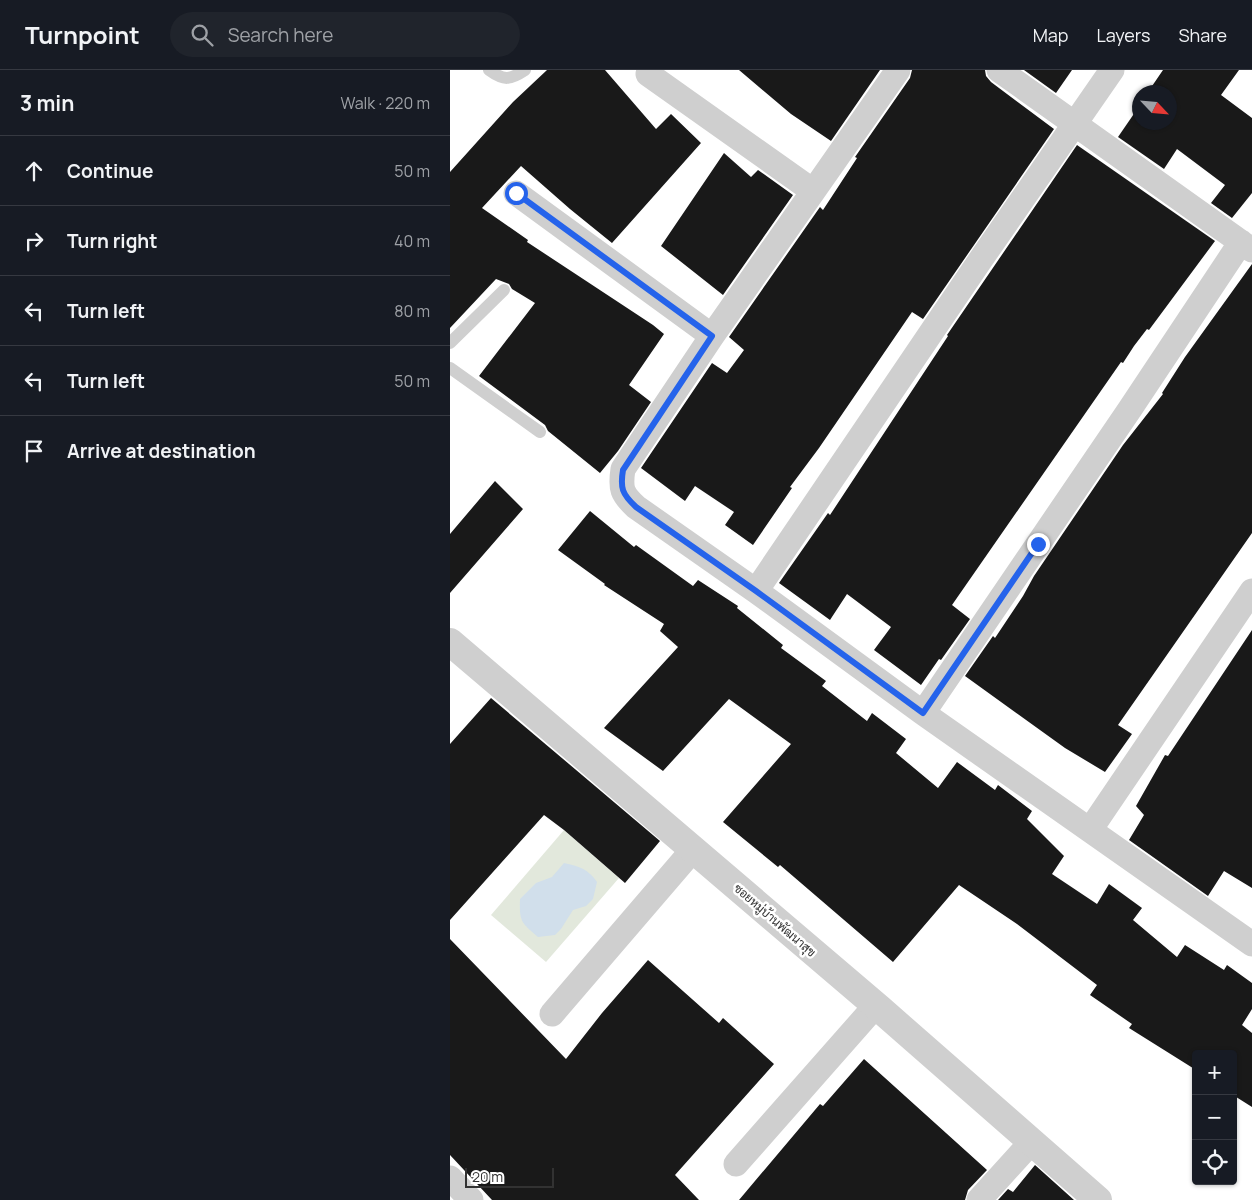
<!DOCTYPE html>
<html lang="en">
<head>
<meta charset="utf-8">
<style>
  body { margin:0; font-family:Manrope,Sarabun,sans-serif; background:#20242c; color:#f1f3f6 }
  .controls { position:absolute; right:15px; bottom:15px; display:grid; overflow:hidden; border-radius:5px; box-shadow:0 1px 4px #0004 }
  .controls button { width:45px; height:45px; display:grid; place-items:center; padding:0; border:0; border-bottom:1px solid #363941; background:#171b24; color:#f1f3f6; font:25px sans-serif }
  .compass { position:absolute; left:682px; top:15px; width:45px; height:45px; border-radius:50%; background:#171b24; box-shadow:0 1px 4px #0004; rotate:116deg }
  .scale { position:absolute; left:15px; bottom:12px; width:89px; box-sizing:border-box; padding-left:5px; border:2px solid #323232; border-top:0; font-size:14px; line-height:18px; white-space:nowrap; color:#323232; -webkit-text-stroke:4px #fff; paint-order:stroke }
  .stop { position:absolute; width:15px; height:15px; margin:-11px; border:4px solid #2563eb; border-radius:50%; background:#fff }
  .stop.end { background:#2563eb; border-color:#fff; box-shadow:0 1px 5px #0008 }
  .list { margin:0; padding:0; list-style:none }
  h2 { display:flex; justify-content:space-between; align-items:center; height:65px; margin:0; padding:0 20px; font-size:21px }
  h2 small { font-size:16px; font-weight:400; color:#9ea1a6 }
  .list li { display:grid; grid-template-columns:32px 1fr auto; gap:15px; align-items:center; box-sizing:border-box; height:70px; padding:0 20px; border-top:1px solid #363941 }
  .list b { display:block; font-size:19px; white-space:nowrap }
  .list em { font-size:16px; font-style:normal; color:#9ea1a6 }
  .icon { flex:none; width:28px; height:28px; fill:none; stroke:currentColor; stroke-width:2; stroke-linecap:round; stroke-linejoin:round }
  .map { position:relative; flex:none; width:802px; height:1130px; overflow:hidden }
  header { display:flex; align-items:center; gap:30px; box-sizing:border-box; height:70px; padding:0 25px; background:#171b24; border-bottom:1px solid #363941 }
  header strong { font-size:24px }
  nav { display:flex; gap:28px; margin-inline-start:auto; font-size:18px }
  .search { width:350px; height:45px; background:#20242c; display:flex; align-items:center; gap:12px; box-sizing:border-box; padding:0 18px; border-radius:28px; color:#9ea1a6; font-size:19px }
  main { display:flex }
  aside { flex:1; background:#171b24 }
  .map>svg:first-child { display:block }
</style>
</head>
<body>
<header>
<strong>Turnpoint</strong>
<div class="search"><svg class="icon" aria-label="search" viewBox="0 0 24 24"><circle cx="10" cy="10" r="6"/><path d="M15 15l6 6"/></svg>Search here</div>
<nav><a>Map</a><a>Layers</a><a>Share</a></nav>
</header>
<main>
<aside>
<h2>3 min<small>Walk · 220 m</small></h2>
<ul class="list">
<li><svg class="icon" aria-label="ahead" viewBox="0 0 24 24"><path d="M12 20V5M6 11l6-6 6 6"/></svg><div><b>Continue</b></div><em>50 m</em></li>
<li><svg class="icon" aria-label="right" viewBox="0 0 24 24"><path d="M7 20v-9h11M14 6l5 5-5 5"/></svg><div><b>Turn right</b></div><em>40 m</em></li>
<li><svg class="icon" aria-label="left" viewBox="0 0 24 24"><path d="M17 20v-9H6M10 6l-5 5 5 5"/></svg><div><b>Turn left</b></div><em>80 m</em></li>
<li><svg class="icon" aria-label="left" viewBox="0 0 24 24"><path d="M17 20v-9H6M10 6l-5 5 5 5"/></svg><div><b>Turn left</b></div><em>50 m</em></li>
<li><svg class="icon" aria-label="arrive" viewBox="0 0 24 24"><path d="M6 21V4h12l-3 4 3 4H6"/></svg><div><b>Arrive at destination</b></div></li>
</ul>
</aside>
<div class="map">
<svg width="802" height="1130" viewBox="0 0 802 1130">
  <rect width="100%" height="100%" fill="#fff"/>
  <path fill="#e2e8dc" d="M114 760 169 808 96 892 41 845Z"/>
  <path fill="#d1dfeb" d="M114 793C129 796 138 799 147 812L143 829 136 836 123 840 111 859 105 865 88 867C72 853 69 852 70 829L86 813 102 807Z"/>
  <path fill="#191919" d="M97 0H155L206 59 221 44 251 73 162 173 120 139 71 96 32 138 78 170 77 172 203 255 214 264 179 315 201 332 168 381 150 403 98 361 95 355 29 306 85 233 62 219 59 214 46 209 0 258V102L63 32Z
    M289 0H430L381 71 341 44Z
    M462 0H535L536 6 541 12 604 59 473 249 462 242 369 378 340 417 342 418 303 475 275 455 284 442 245 416 235 431 191 398 262 293 277 303 294 280 279 267 370 137 373 140 407 88 405 87 460 8Z
    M574 0H622L606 23Z
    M713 0H789L771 25 802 48V123L782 148 761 133 775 115 727 79 714 99 668 67 690 35V52H720V22H698Z
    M627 75 765 171 699 260 697 259 684 276 673 293 671 292 502 535 520 549 491 590 489 589 471 615 424 580 441 557 397 524 380 550 329 513 378 443 380 445 498 266 497 265Z
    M274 83 301 107 308 100 343 125 273 225 211 176Z
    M802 194V463L668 655 682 664 655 702 615 678 515 606 543 566 545 568 573 526 584 506 673 375 713 324 712 323 735 287Z
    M45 411 73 439 0 523V464Z
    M140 441 184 477 186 475 243 516 248 510 288 536 287 538 333 575 331 578 376 611 372 616 417 651 422 643 456 669 446 683 488 718 507 692 545 720 548 715 582 741 577 749 614 786 602 804 647 834 659 814 692 838 683 850 727 887 735 875 774 900 777 895 802 913V939L792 955 802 963V1037L783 1025V984H746V1000L679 958 682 954 640 925 647 915 567 854 509 815 443 892 330 795 328 797 273 752 341 674 279 629 213 701 154 658 228 577 210 561 214 554 154 515 155 514 108 480Z
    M802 560V818L774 801 758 826 679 770 694 745 686 736 715 685 718 686Z
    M41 628 210 771 175 813 114 760 94 745 0 850V674Z
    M0 869 116 989 152 943 198 890 269 953 273 948 324 994 225 1105 249 1130H42L0 1085Z
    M414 989 537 1100 518 1120 515 1130H289L370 1034 373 1036Z
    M585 1095 624 1130H548L558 1119 563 1122Z"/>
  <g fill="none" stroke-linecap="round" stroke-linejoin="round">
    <path stroke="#cfcfcf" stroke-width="12" d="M39 0C54 11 60 10 75 0
      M0 273 54 220
      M0 298 90 362"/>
    <path stroke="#cfcfcf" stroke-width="25" d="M448 0 262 266 173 399C170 419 172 424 186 437L306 521 473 643 802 874
      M549 0 802 180
      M198 4 363 121
      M66 123 262 266
      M306 521 529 192 662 0
      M473 643 680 339 791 172
      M640 760 802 521
      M102 944 241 782 244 781
      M286 1094 420 942 430 939
      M0 1108 21 1130
      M529 1130 577 1077 584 1075"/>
    <path stroke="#cfcfcf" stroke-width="28" d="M0 572 430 939 648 1130"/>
  </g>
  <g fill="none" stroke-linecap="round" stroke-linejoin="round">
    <path stroke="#2563eb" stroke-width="6" d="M66 123 262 266 173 400C170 418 172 424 186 437L306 521 473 643 588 474"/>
  </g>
  <g text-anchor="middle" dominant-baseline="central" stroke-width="5" stroke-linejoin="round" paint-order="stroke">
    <g font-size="12" fill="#323232" stroke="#fff">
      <text transform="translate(325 850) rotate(41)">ซอยหมู่บ้านพัฒนาสุข</text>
    </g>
  </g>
</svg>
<div class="controls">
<button>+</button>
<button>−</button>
<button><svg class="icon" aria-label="locate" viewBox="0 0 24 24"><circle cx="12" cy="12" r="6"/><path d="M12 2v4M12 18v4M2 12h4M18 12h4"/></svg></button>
</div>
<svg class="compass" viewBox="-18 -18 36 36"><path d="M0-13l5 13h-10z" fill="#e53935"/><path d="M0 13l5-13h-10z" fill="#9ea1a6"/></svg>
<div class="scale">20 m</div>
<div class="stop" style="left:66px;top:123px"></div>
<div class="stop end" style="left:588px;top:474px"></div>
</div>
</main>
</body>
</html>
